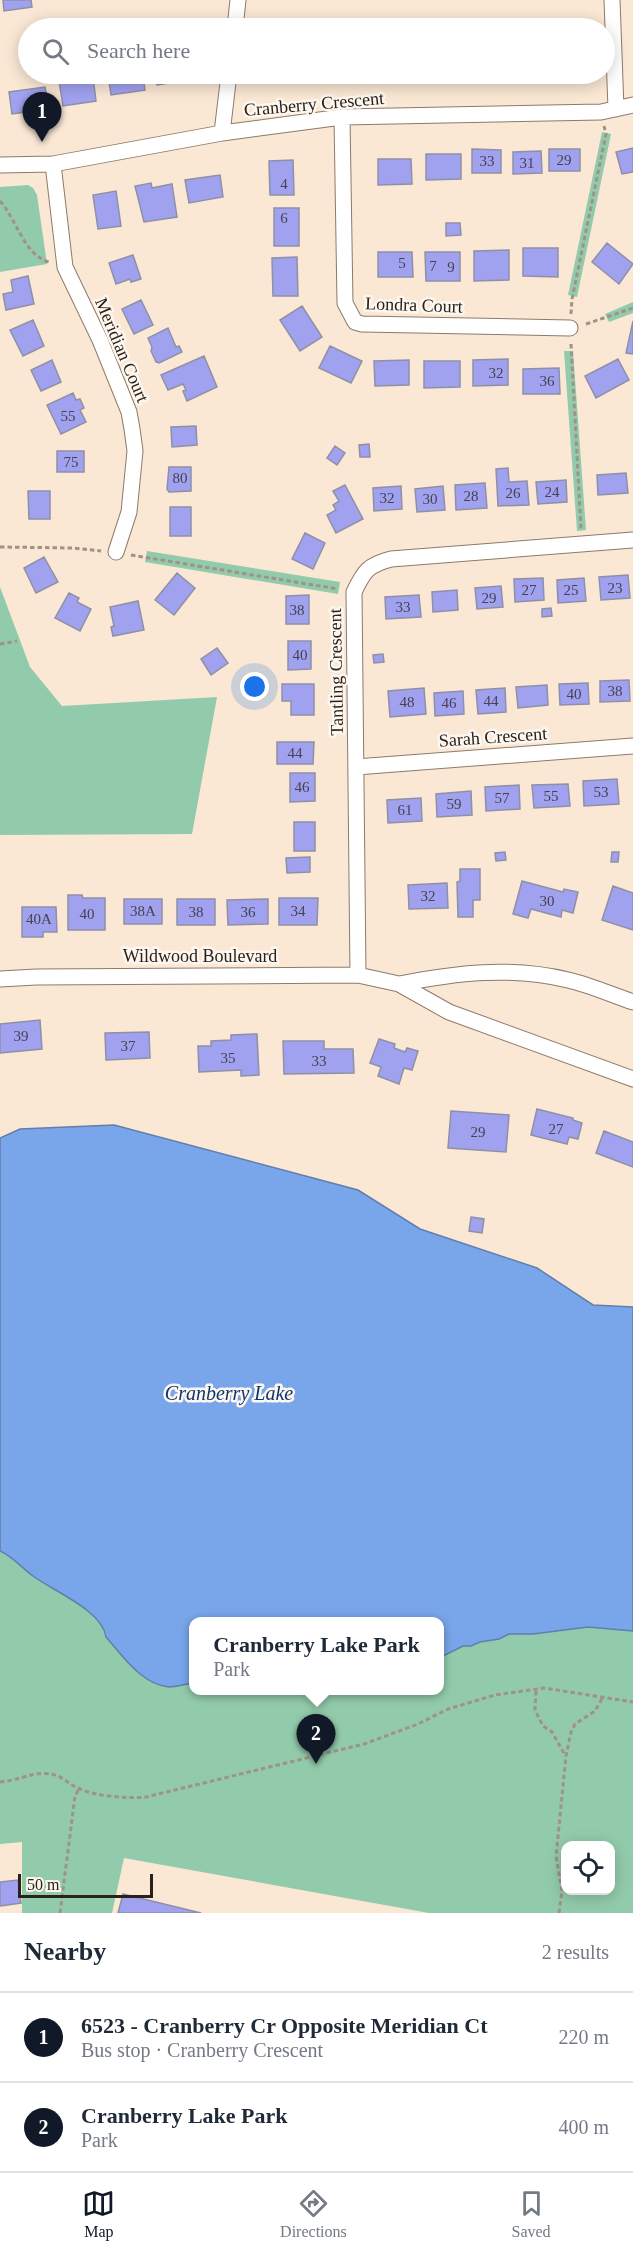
<!DOCTYPE html>
<html lang="en">
<head>
<meta charset="utf-8">
<style>
  body { margin:0; font-family:Georgia,serif; background:#f2f2f3; color:#1f2937 }
  .controls { position:absolute; right:18px; bottom:18px; display:grid; overflow:hidden; border-radius:12px; box-shadow:0 3px 15px #0003 }
  .controls button { width:54px; height:54px; display:grid; place-items:center; padding:0; border:0; border-bottom:2px solid #e0e1e3; background:#fff; color:#1f2937; font:30px sans-serif }
  .scale { position:absolute; left:18px; bottom:15px; width:135px; box-sizing:border-box; padding-left:6px; border:3px solid #29221b; border-top:0; font-size:16px; line-height:21px; white-space:nowrap; color:#29221b; -webkit-text-stroke:4px #fef7ef; paint-order:stroke }
  .you { position:absolute; left:255px; top:687px; width:21px; height:21px; margin:-15px; border:4px solid #fff; border-radius:50%; background:#1a73e8; box-shadow:0 0 0 9px #1a73e833 }
  .badge { display:grid; place-items:center; width:39px; height:39px; border-radius:50%; background:#111827; color:#fff; font-size:20px; font-weight:700 }
  .pin { position:absolute; translate:-50% -50px; filter:drop-shadow(0 2px 3px #0008) }
  .pin::after { content:''; position:absolute; top:32px; width:21px; height:18px; background:inherit; clip-path:polygon(0 0,100% 0,50% 100%) }
  .popup { position:absolute; left:189px; top:1617px; width:255px; height:78px; box-sizing:border-box; display:grid; place-content:center; border-radius:12px; background:#fff; filter:drop-shadow(0 2px 4px #0005); font-size:20px; white-space:nowrap; color:#747a83 }
  .popup b { font-size:22px; color:#1f2937 }
  .popup::after { content:''; position:absolute; left:50%; top:100%; margin-left:-12px; border:12px solid transparent; border-top-color:#fff }
  .list { margin:0; padding:0; list-style:none }
  h2 { display:flex; justify-content:space-between; align-items:center; height:78px; margin:0; padding:0 24px; font-size:26px }
  h2 small { font-size:20px; font-weight:400; color:#747a83 }
  .list li { display:grid; grid-template-columns:39px 1fr auto; gap:18px; align-items:center; box-sizing:border-box; height:90px; padding:0 24px; border-top:2px solid #e0e1e3 }
  .list b { display:block; font-size:22px; white-space:nowrap }
  .list p { margin:0; font-size:20px; white-space:nowrap; color:#747a83 }
  .list em { font-size:20px; font-style:normal; color:#747a83 }
  .icon { flex:none; width:33px; height:33px; fill:none; stroke:currentColor; stroke-width:2; stroke-linecap:round; stroke-linejoin:round }
  .map { position:relative; flex:none; width:633px; height:1913px; overflow:hidden }
  .search { position:absolute; background:#fff; box-shadow:0 3px 15px #0003; left:18px; right:18px; top:18px; height:66px; display:flex; align-items:center; gap:15px; box-sizing:border-box; padding:0 21px; border-radius:33px; color:#747a83; font-size:22px }
  .sheet { height:258px; background:#fff }
  nav { display:flex; justify-content:space-around; align-items:center; box-sizing:border-box; height:84px; border-top:2px solid #e0e1e3; background:#fff; font-size:16px; color:#747a83 }
  nav a { display:grid; justify-items:center; gap:3px }
  nav .on { color:#111827 }
  .map>svg:first-child { display:block }
</style>
</head>
<body>
<div class="map">
<svg width="633" height="1913" viewBox="0 0 633 1913">
  <rect width="100%" height="100%" fill="#fae7d4"/>
  <path fill="#92cbab" fill-rule="evenodd" d="M602 132 611 134 577 297 568 295Z
    M28 185 33 188 37 195 47 264 0 272V187Z
    M633 302V313L609 322 605 314Z
    M564 351H573L586 530 577 531Z
    M147 551 340 582 338 594 145 562Z
    M0 587 30 667 62 706 217 697 192 834 0 835Z
    M0 1551C12 1556 22 1568 33 1576 53 1591 102 1610 106 1637 123 1655 142 1685 169 1687 177 1687 185 1684 193 1683V1690H439V1658L463 1646H471L480 1642 499 1639 509 1634H533L588 1627 633 1631V1913H429L124 1858 112 1913H22V1842L0 1844ZM566 1846H610V1890H566Z"/>
  <path fill="#79a6ea" stroke="#617eac" stroke-width="1.5" d="M114 1125 358 1190 420 1229 537 1268 593 1305 633 1307V1631L588 1627 533 1634H509L499 1639 480 1642 471 1646H463L439 1658V1622H193V1683C185 1684 177 1687 169 1687 142 1685 122 1655 106 1637 102 1610 53 1591 33 1576 22 1568 12 1556 0 1551V1138L20 1129Z"/>
  <path fill="#a0a1ef" stroke="#8f90a6" stroke-width="1.5" d="M3 0H31L32 7 4 11Z
    M198 21 199 28H185L184 23Z
    M546 23H571V28H546Z
    M108 74H143L145 90 111 95Z
    M156 74H194V76L176 78 177 82 157 85Z
    M93 76 96 101 63 106 59 81Z
    M45 87 49 109 12 114 9 92Z
    M633 148V172L622 174 616 152Z
    M472 149 501 150V173H472Z
    M549 149H580V171H549Z
    M541 151 542 173 513 174V152Z
    M426 154H461V179L426 180Z
    M378 159H411L412 184 378 185Z
    M293 160 294 195H270L269 161Z
    M220 175 223 197 189 203 185 180Z
    M151 183 152 188 172 184 177 217 144 222 135 186Z
    M116 191 121 226 98 229 93 195Z
    M274 208H299V246H274Z
    M446 223H460L461 235 446 236Z
    M607 243 633 264 619 284 592 262Z
    M523 248H558V277L523 276Z
    M509 250V280L474 281V251Z
    M378 252H412L413 277H378Z
    M425 252H460V281H426Z
    M133 255 141 279 131 282 130 279 116 284 109 263Z
    M297 257 298 296H273L272 258Z
    M28 276 34 304 6 310 3 294 13 292 11 280Z
    M141 300 153 325 134 334 122 309Z
    M302 306 322 337 300 351 280 320Z
    M33 320 44 346 23 356 10 330Z
    M633 321V354L626 353Z
    M168 328 176 347 179 346 182 352 159 363 156 362 151 351 152 347 148 338Z
    M330 346 362 361 351 383 319 368Z
    M204 356 217 387 187 401 183 391 186 390 183 384 168 390 161 375Z
    M508 359V385L473 386V360Z
    M618 359 629 380 596 398 585 376Z
    M52 360 61 382 41 391 31 370Z
    M409 360V385L375 386 374 361Z
    M424 361H460V387L424 388Z
    M559 368 560 394H523V369Z
    M73 393 76 400 80 399 84 408 80 410 86 422 61 434 47 405Z
    M196 426 197 445 172 447 171 427Z
    M369 444 370 457H360L359 445Z
    M335 446 345 453 337 465 327 458Z
    M57 451H84V472H57Z
    M169 467H191V491L169 492 167 489Z
    M508 468 509 482 527 481 529 505 498 506 496 469Z
    M626 473 628 493 598 495 597 475Z
    M566 480 567 502 538 504 536 482Z
    M485 483 487 508 456 510 455 485Z
    M345 485 363 519 336 533 327 515 336 510 333 505 339 501 333 491Z
    M401 486 402 509 374 511 373 488Z
    M443 486 445 510 417 512 415 489Z
    M28 491H50V519H29Z
    M170 507H191V536H170Z
    M305 533 325 543 313 569 292 559Z
    M44 557 58 582 36 593 24 568Z
    M177 573 195 588 174 615 155 600Z
    M628 575 630 598 601 600 599 577Z
    M543 578 544 600 515 602 514 579Z
    M584 578 586 601 558 603 557 580Z
    M501 586 503 607 477 609 475 588Z
    M457 590 458 610 433 612 432 592Z
    M69 593 79 598 77 602 91 609 80 631 55 618Z
    M309 595V624H286V596Z
    M419 595 421 617 386 619 385 597Z
    M138 601 144 630 113 636 111 627 114 626 110 607Z
    M551 608 552 616 542 617V609Z
    M288 641H311V669L288 670Z
    M217 648 228 663 211 675 201 659Z
    M383 654 384 662 374 663 373 655Z
    M629 680 630 701 600 702V681Z
    M588 683 589 704 560 705 559 684Z
    M282 684H314V715H291V701H282Z
    M547 685 548 705 518 708 516 687Z
    M424 688 426 714 390 717 388 691Z
    M505 688 506 712 478 714 476 690Z
    M463 691 464 714 435 716 434 693Z
    M277 742H314L313 764H277Z
    M290 773H315V801L290 802Z
    M617 779 619 804 584 806 583 781Z
    M568 784 570 806 534 808 532 785Z
    M519 785 520 809 486 811 485 787Z
    M471 791 472 815 437 817 436 794Z
    M421 798 422 821 388 823 387 800Z
    M294 822H315V851H294Z
    M505 852 506 860 496 861 495 853Z
    M612 852H619L618 862H611Z
    M310 857V872L287 873 286 858Z
    M460 869H480V900H473V917H458L457 882 460 881Z
    M522 881 563 892 564 889 578 892 573 913 562 910 561 917 531 909 528 918 513 914Z
    M447 883 448 908 409 909 408 885Z
    M613 886 633 893V930L602 920Z
    M68 895H82L83 898H105V930H68Z
    M279 898H318L317 925H279Z
    M124 899H162V924H124Z
    M177 899H215V925H177Z
    M268 899V924L228 925 227 900Z
    M22 907H56L57 932H43V937H22Z
    M40 1020 42 1049 0 1053V1024Z
    M149 1032 150 1058 106 1060 105 1033Z
    M257 1034 259 1075 241 1076V1070L199 1072 198 1046H211V1041L231 1040V1035Z
    M379 1039 395 1044 394 1048 405 1052 407 1048 418 1051 412 1070 404 1068 399 1084 378 1076 381 1067 370 1063Z
    M283 1041H324V1049H353L354 1073 284 1074Z
    M537 1109 573 1118V1120L582 1123 578 1139 569 1137 567 1144 531 1135Z
    M451 1111 509 1115 506 1152 448 1148Z
    M604 1131 633 1142V1167L596 1153Z
    M471 1217 484 1219 482 1233 469 1231Z
    M18 1880 21 1903 0 1906V1882Z
    M123 1894 201 1913H118Z"/>
  <g fill="none" stroke-linecap="round" stroke-linejoin="round">
    <defs>
      <path id="minor" d="M612 0 616 109
        M235 28 238 0
        M342 117 345 303 355 322 362 324 570 328
        M222 133 229 74
        M53 164 65 267 100 340 129 412 132 429 135 451 129 512 116 552
        M0 165 53 164 222 133 342 117 601 112 633 105
        M356 767 633 746
        M358 975 354 592C364 571 368 565 391 559L633 540
        M0 979 36 977 358 975 399 984 449 1012 633 1079
        M399 984C456 973 510 966 568 980 590 985 612 995 633 1002"/>
    </defs>
    <use href="#minor" stroke="#8c7b6a" stroke-width="17"/>
    <path stroke="#a09284" stroke-width="3" stroke-dasharray="4.5 3" stroke-linecap="butt" d="M0 201C17 220 24 255 49 262
      M571 314 572 299 606 134 604 126
      M586 324 633 308
      M571 344 581 529
      M0 547 73 548 101 551
      M131 555 338 589
      M0 644 17 641
      M536 1691 535 1710 543 1726 552 1732 565 1755
      M0 1782C17 1781 34 1771 51 1774 63 1776 69 1785 80 1789 95 1796 129 1799 146 1797L364 1744 418 1724 448 1709 495 1695 544 1688 633 1702
      M60 1913 75 1796 79 1789
      M559 1913 562 1891 556 1856 566 1756 571 1732 575 1724 595 1711 603 1697"/>
    <use href="#minor" stroke="#fff" stroke-width="15"/>
  </g>
  <g text-anchor="middle" dominant-baseline="central" stroke-width="5" stroke-linejoin="round" paint-order="stroke">
    <g font-size="15" fill="#474250">
      <text x="564" y="160">29</text>
      <text x="487" y="161">33</text>
      <text x="527" y="163">31</text>
      <text x="284" y="184">4</text>
      <text x="284" y="218">6</text>
      <text x="402" y="263">5</text>
      <text x="433" y="266">7</text>
      <text x="451" y="267">9</text>
      <text x="496" y="373">32</text>
      <text x="547" y="381">36</text>
      <text x="68" y="416">55</text>
      <text x="71" y="462">75</text>
      <text x="180" y="478">80</text>
      <text x="552" y="492">24</text>
      <text x="513" y="493">26</text>
      <text x="471" y="496">28</text>
      <text x="387" y="498">32</text>
      <text x="430" y="499">30</text>
      <text x="615" y="588">23</text>
      <text x="529" y="590">27</text>
      <text x="571" y="590">25</text>
      <text x="489" y="598">29</text>
      <text x="403" y="607">33</text>
      <text x="297" y="610">38</text>
      <text x="300" y="655">40</text>
      <text x="615" y="691">38</text>
      <text x="574" y="694">40</text>
      <text x="491" y="701">44</text>
      <text x="407" y="702">48</text>
      <text x="449" y="703">46</text>
      <text x="295" y="753">44</text>
      <text x="302" y="787">46</text>
      <text x="601" y="792">53</text>
      <text x="551" y="796">55</text>
      <text x="502" y="798">57</text>
      <text x="454" y="804">59</text>
      <text x="405" y="810">61</text>
      <text x="428" y="896">32</text>
      <text x="547" y="901">30</text>
      <text x="143" y="911">38A</text>
      <text x="298" y="911">34</text>
      <text x="196" y="912">38</text>
      <text x="248" y="912">36</text>
      <text x="87" y="914">40</text>
      <text x="39" y="919">40A</text>
      <text x="21" y="1036">39</text>
      <text x="128" y="1046">37</text>
      <text x="228" y="1058">35</text>
      <text x="319" y="1061">33</text>
      <text x="556" y="1129">27</text>
      <text x="478" y="1132">29</text>
    </g>
    <g font-size="18" fill="#29221b" stroke="#fef7ef">
      <text transform="translate(314 104) rotate(-5)">Cranberry Crescent</text>
      <text transform="translate(414 305) rotate(2)">Londra Court</text>
      <text transform="translate(122 350) rotate(67)">Meridian Court</text>
      <text transform="translate(336 672) rotate(-91)">Tantling Crescent</text>
      <text transform="translate(493 737) rotate(-4)">Sarah Crescent</text>
      <text x="200" y="956">Wildwood Boulevard</text>
    </g>
    <g font-size="20" font-style="italic" fill="#0c3672" stroke="#fef7ef">
      <text x="229" y="1393">Cranberry Lake</text>
    </g>
  </g>
</svg>
<div class="controls">
<button><svg class="icon" aria-label="locate" viewBox="0 0 24 24"><circle cx="12" cy="12" r="6"/><path d="M12 2v4M12 18v4M2 12h4M18 12h4"/></svg></button>
</div>
<div class="scale">50 m</div>
<div class="you"></div>
<div class="pin badge" style="left:42px;top:142px">1</div>
<div class="pin badge" style="left:316px;top:1764px">2</div>
<div class="popup"><b>Cranberry Lake Park</b>Park</div>
<div class="search"><svg class="icon" aria-label="search" viewBox="0 0 24 24"><circle cx="10" cy="10" r="6"/><path d="M15 15l6 6"/></svg>Search here</div>
</div>
<section class="sheet">
<h2>Nearby<small>2 results</small></h2>
<ul class="list">
<li><span class="badge">1</span><div><b>6523 - Cranberry Cr Opposite Meridian Ct</b><p>Bus stop · Cranberry Crescent</p></div><em>220 m</em></li>
<li><span class="badge">2</span><div><b>Cranberry Lake Park</b><p>Park</p></div><em>400 m</em></li>
</ul>
</section>
<nav>
<a class="on"><svg class="icon" aria-label="map" viewBox="0 0 24 24"><path d="M3 6l6-2 6 2 6-2v14l-6 2-6-2-6 2zM9 4v14M15 6v14"/></svg>Map</a>
<a><svg class="icon" aria-label="directions" viewBox="0 0 24 24"><path d="M12 3l9 9-9 9-9-9zM9 14v-3h6M13 9l2 2-2 2"/></svg>Directions</a>
<a><svg class="icon" aria-label="saved" viewBox="0 0 24 24"><path d="M7 4h10v16l-5-4-5 4z"/></svg>Saved</a>
</nav>
</body>
</html>
